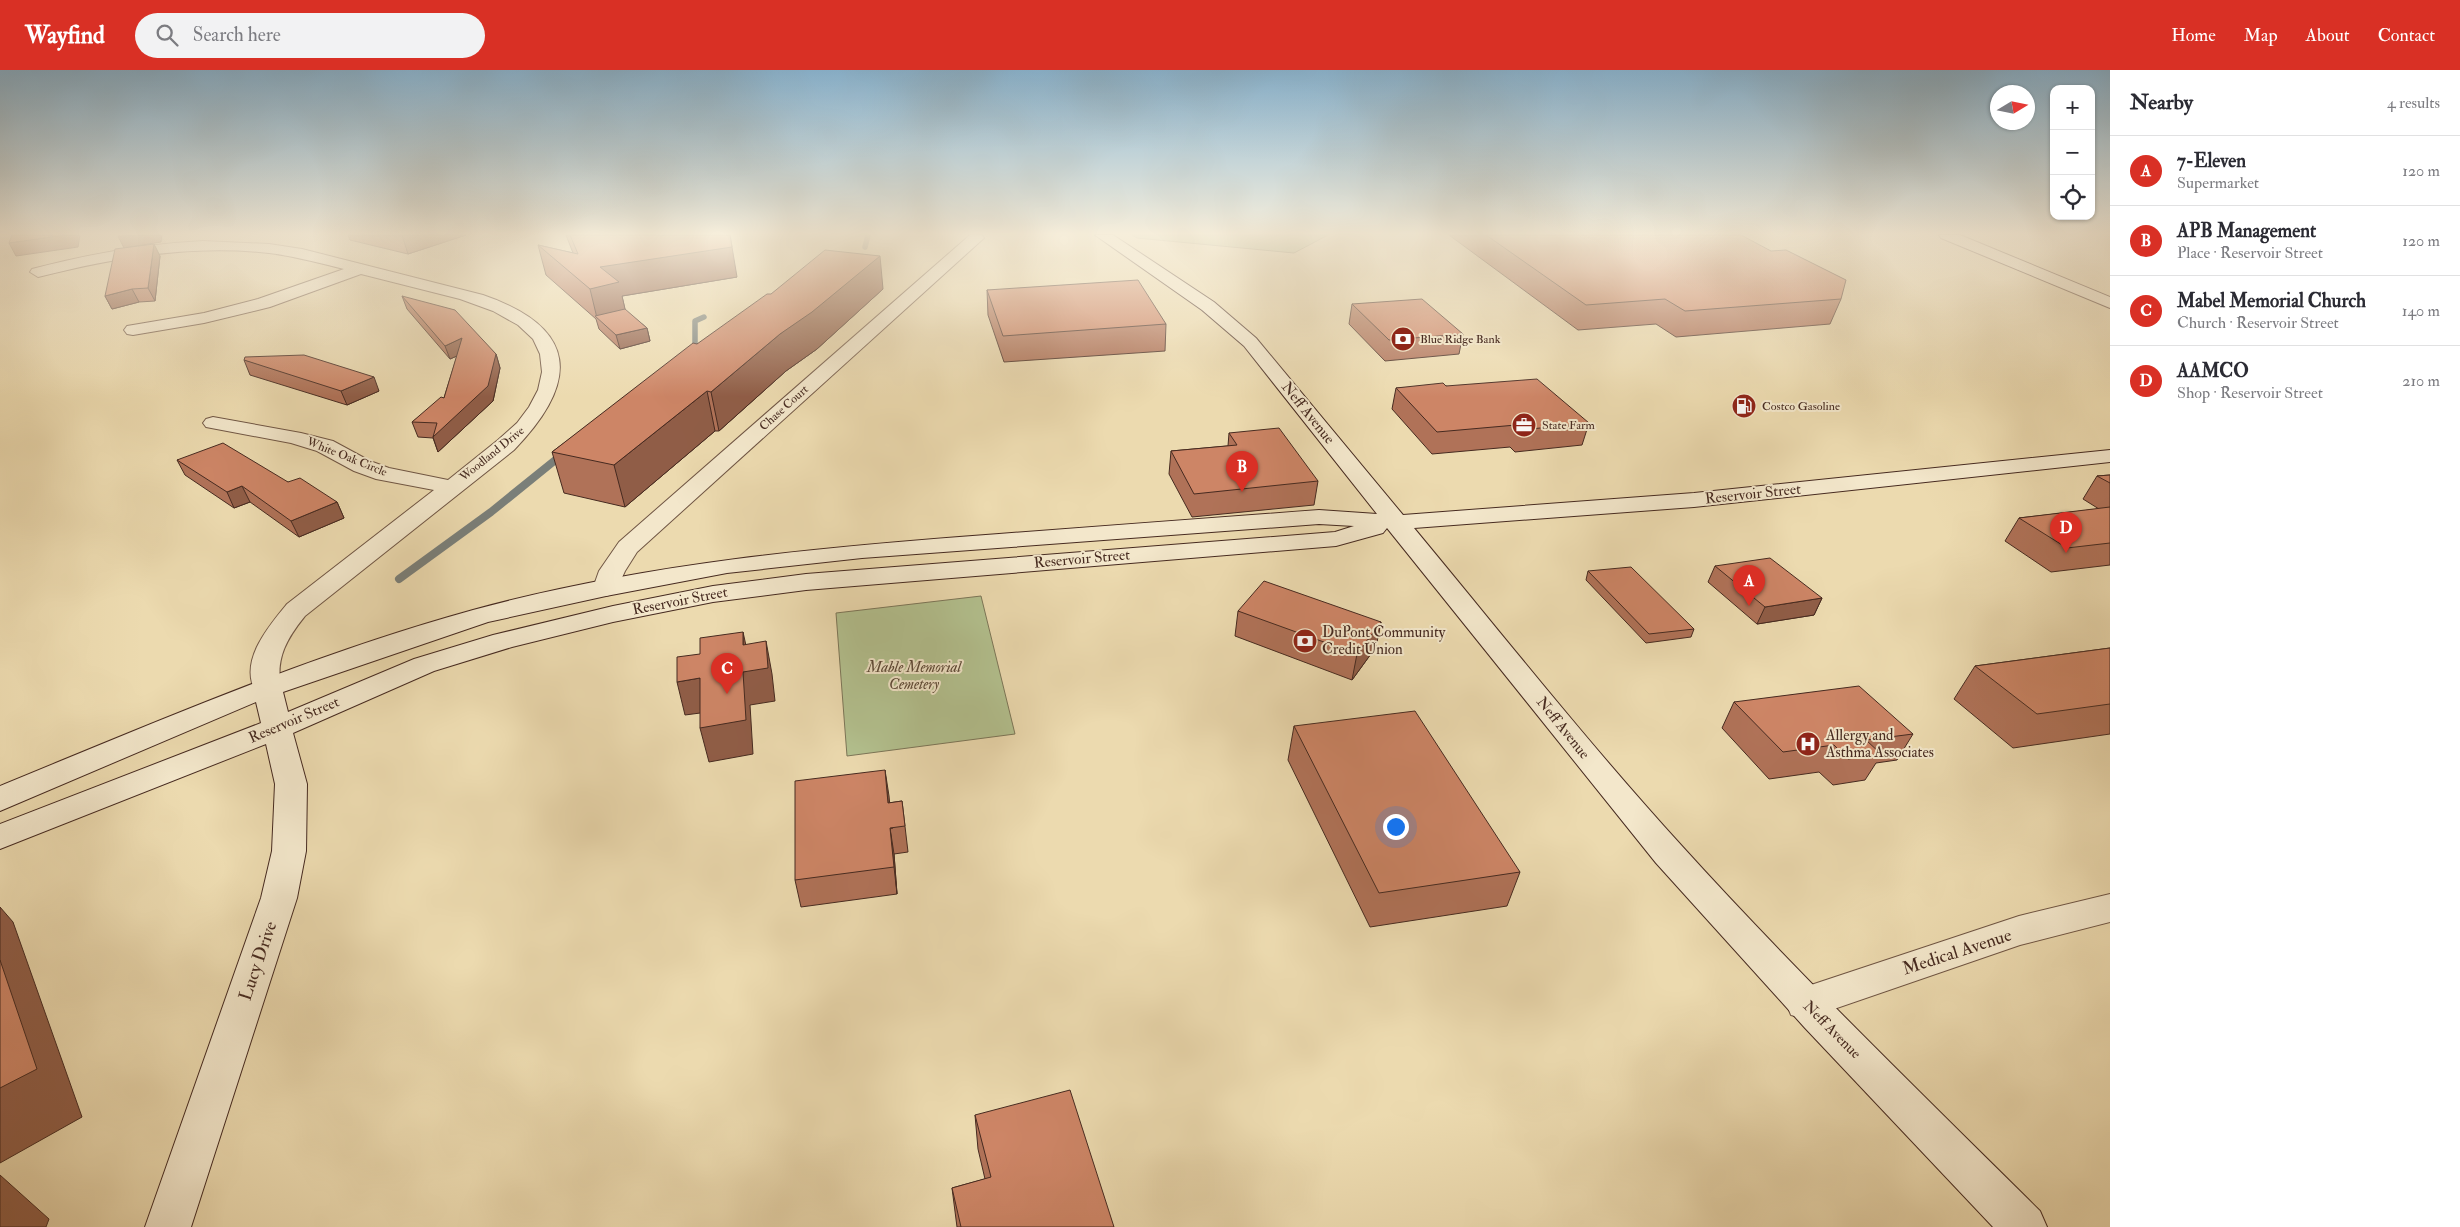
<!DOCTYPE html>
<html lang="en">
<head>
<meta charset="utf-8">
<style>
  body { margin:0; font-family:"IM FELL Double Pica",serif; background:#f2f2f3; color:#2b2b33 }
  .controls { position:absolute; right:15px; top:15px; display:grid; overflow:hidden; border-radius:10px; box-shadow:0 1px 4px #0004 }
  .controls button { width:45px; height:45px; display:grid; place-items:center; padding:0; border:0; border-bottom:1px solid #e1e1e2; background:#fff; color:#2b2b33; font:25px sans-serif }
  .compass { position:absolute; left:1990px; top:15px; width:45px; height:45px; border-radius:50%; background:#fff; box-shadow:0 1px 4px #0004; rotate:80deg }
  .you { position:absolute; left:1395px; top:756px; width:18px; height:18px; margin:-12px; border:4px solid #fff; border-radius:50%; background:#1a73e8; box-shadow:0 0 0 8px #1a73e833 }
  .badge { display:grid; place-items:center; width:32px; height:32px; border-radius:50%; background:#d93025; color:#fff; font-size:16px; font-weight:700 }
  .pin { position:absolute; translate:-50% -41px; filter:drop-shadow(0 1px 2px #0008) }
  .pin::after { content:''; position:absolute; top:26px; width:18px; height:15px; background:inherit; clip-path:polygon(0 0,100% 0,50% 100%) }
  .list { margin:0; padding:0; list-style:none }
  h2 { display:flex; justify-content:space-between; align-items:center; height:65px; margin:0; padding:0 20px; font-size:21px }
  h2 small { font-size:16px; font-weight:400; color:#7c7c81 }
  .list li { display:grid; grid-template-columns:32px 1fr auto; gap:15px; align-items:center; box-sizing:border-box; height:70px; padding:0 20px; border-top:1px solid #e1e1e2 }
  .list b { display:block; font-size:19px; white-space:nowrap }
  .list p { margin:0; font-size:16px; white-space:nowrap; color:#7c7c81 }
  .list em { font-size:16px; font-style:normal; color:#7c7c81 }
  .icon { flex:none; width:28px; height:28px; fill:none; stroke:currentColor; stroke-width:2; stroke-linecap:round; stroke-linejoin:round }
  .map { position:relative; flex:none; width:2110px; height:1157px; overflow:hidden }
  header { display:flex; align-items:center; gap:30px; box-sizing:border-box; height:70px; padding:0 25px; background:#d93025; color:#fff }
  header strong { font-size:24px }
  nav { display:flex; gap:28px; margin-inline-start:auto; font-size:18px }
  .search { width:350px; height:45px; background:#f2f2f3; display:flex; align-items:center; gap:12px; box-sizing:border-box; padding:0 18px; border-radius:28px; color:#7c7c81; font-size:19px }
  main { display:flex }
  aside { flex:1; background:#fff }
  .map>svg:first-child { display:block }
</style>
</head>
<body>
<header>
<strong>Wayfind</strong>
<div class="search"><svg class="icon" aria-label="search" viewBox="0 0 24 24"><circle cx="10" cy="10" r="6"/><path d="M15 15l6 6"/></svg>Search here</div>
<nav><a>Home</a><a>Map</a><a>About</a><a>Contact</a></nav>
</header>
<main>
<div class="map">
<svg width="2110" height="1157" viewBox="0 0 2110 1157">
  <rect width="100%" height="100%" fill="#ecdaaf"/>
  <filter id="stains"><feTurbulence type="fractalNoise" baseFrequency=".004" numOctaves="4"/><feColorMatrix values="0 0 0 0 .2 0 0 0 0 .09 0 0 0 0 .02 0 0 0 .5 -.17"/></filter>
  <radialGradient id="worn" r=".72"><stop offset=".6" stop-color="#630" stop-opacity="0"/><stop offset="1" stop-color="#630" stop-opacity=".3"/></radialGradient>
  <path fill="#b3c18f" stroke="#7c7658" d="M1132 165H1328L1294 183 1137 168Z
    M981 526 1015 664 847 686 836 543Z"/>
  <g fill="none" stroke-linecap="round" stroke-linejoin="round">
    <path stroke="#7a7f79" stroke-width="5.5" d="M865 177 868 165
      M691 282 695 278V251L704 247"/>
    <path stroke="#7a7f79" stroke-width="8" d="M399 509 491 442 564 383"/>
    <defs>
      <path id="street" d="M970 165H982L984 168 637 482 625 501 615 523 606 526 597 523 593 518 599 501 619 472Z
        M203 171 269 174 302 179 483 225C579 258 580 312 514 380L305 546C288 567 275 588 281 617L277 624 267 626 257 624C237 593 268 557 287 534L434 420 376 409 354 401 317 381 291 373 206 357 203 353 206 349 213 347 301 363 333 371 370 391 389 398 448 410 498 370 517 353 529 337 538 320 542 302 540 284 533 269 518 255 493 241 460 229 361 204 270 237 204 253 133 265 127 264 124 260 127 256 133 255 204 243 258 229 344 199C319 193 294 186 269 183 191 174 114 188 38 207L30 202 32 199C89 184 145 174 203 171Z
        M2110 824V852L2020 875 1805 949 1791 945 1786 933 1791 921 1805 917 2019 846Z"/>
      <path id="secondary" d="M1095 165H1113L1214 232 1256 268 1403 445 1694 423 2110 380V392L1694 437 1414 458C1502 564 1588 673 1681 775 1796 902 1919 1021 2040 1141L2047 1157H1993L1805 958 1656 793 1387 458 1383 463 1336 476 806 520 713 532 613 552 512 577 434 601 293 663 307 714 306 781 297 828 191 1157H145L261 828 272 781 275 714 266 674 0 779V754L261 653 256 632 0 741V716C156 652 310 585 473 540 645 493 822 477 999 464 1106 456 1212 448 1319 440L1377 444 1244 276 1202 240ZM1319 454 1354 456 1335 462 806 504 713 516 613 536 493 565 414 589 288 642 283 622 488 552 606 526 727 503 862 488Z
        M1939 165H1960L2110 227V238L1941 168Z"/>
    </defs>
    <use href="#street" stroke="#705644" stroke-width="2"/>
    <use href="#secondary" stroke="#462a20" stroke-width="2"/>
    <use href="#street" fill="#f3e7cb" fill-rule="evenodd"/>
    <use href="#secondary" fill="#f3e7cb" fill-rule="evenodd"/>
  </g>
  <path fill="#b07258" stroke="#462a20" d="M348 165H466L408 184 350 170Z
    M566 165H659L737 207 622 226 625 240 647 258 650 271 620 279 599 259 596 249 546 205 538 175 573 183Z
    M1449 165H1741L1841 229 1830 254 1676 267 1656 254 1578 260Z
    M160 186 155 231 139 232 112 239 105 226Z
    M883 219 817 279 786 301 719 361H715L625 437 564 423 552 382 697 274Z
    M987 220 1166 254 1165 281 1004 292 988 245Z
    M402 226 496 284 500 298 493 331 438 382 433 368 418 367 412 352 444 328 457 286 450 289 407 239Z
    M1352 234 1463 264 1459 284 1385 291 1349 254Z
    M244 290 379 321 347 335 250 305Z
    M1446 316 1589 353 1582 375 1515 382 1510 377 1432 384 1392 339 1396 318Z
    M1229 363 1318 411 1314 435 1192 447 1169 404 1171 381 1228 376Z
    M177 390 288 412 337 432 344 448 299 467 250 432 234 438 185 405Z
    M2110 405V495L2051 502 2005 471 2019 448 2099 439 2083 429 2097 406Z
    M1715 496 1822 528 1814 545 1757 554 1708 512Z
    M1588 501 1694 559 1691 567 1646 573 1586 510Z
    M1238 541 1381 552 1376 577 1352 610 1235 566Z
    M2110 578V664L2013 678 1954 629 1975 596Z
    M1734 632 1913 664 1897 690 1876 693 1865 710 1833 715 1819 702 1769 709 1722 658Z
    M1294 656 1520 802 1507 836 1370 857 1288 690Z
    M902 731 908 782 894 784 897 824 801 837 795 810 889 733Z
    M975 1045 1114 1157H957L952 1118 985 1109 978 1079Z"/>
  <path fill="#905d47" stroke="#462a20" d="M65 165H80L78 177 16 186 9 173Z
    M162 165 161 172 124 178 118 166Z
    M402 165H466L408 184Z
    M730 165 737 207 622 226 626 243 597 248 590 219 600 197Z
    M154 174 160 186 155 231 148 218Z
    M880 186 883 219 817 279 786 301 719 361 711 322 780 264Z
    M132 219 139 232 112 239 105 226Z
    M647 258 650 271 620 279 616 265Z
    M462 268 466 282 450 289 445 276Z
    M496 284 500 298 493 331 438 382 433 367Z
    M374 307 379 321 347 335 341 321Z
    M707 321 715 361 625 437 614 395Z
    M242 416 250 432 234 438 227 422Z
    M337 432 344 448 299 467 291 451Z
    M1822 528 1814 545 1757 554 1765 537Z
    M1381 552 1376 577 1352 610 1357 584Z
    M743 562 750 594 766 571 772 604 775 631 750 635 753 684 709 692 700 658 743 602Z
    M700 608 708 642 685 645 677 612Z
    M885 700 889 726 892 759 888 733Z
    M890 758 894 784 897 824 894 797Z
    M0 837 13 852 82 1047 0 1093Z
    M0 1105 49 1149 46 1157H0Z"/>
  <path fill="#cd8566" stroke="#462a20" d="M12 165H65L9 173Z
    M570 165H659L660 166 667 165H730L732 177 600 197 619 212 590 219 538 175 578 184Z
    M1486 165H1741L1771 181 1786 180 1846 210 1841 229 1685 241 1665 229 1586 235Z
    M154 174 148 218 132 219 105 226 115 179Z
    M825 180 880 186 812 242 780 264 711 322 707 321 614 395 552 382 693 273 697 274 767 224H771Z
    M1138 210 1166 254 1003 266 987 220Z
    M402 226 455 240 496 284 488 316 433 367 437 353 412 352 441 327 444 328 462 268 445 276Z
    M1422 229 1463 264 1389 270 1352 234Z
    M625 239 647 258 616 265 595 246Z
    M304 285 374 307 341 321 244 290 245 287Z
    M1537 309 1589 353 1521 360 1516 355 1437 362 1396 318 1443 313 1446 316Z
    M1279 358 1318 411 1194 424 1171 381 1237 375 1229 363Z
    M223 373 288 412 300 408 337 432 291 451 242 416 227 422 177 390Z
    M2110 405V413L2097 406Z
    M2110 437V473L2067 478 2019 448Z
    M1770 488 1822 528 1765 537 1715 496Z
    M1631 497 1694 559 1649 564 1588 501Z
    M1264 511 1381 552 1357 584 1238 541Z
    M743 562V575L766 571 768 598 743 602 746 650 700 658V608L677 612V587L700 584V568Z
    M2110 578V634L2037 644 1975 596Z
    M1859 616 1913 664 1866 670 1881 684 1848 689 1834 675 1783 682 1734 632Z
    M1415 641 1520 802 1379 823 1294 656Z
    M885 700 888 733 902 731 905 756 890 758 894 797 795 810V711Z
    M0 890 37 999 0 1018Z
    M1070 1020 1114 1157H961L952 1118 991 1107 975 1045Z"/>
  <linearGradient id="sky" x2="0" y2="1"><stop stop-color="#89b6d4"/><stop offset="0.5" stop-color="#f6eedb"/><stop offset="1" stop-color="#f6eedb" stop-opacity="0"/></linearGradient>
  <rect width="2110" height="327" fill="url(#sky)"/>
  <defs>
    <symbol id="bank-disc" viewBox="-11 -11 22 22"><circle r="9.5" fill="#8f2418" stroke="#f3e7cb"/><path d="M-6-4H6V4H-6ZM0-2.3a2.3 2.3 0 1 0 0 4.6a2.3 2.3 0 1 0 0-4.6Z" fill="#fff"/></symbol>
    <symbol id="fuel-disc" viewBox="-11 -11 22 22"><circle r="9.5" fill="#8f2418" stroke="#f3e7cb"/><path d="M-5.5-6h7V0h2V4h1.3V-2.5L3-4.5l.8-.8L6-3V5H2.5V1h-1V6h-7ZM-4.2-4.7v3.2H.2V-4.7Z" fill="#fff"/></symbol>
    <symbol id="office-disc" viewBox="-11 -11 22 22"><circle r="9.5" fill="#8f2418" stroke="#f3e7cb"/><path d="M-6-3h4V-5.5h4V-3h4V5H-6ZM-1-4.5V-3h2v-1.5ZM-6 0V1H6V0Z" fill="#fff"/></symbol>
    <symbol id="hospital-disc" viewBox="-11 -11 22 22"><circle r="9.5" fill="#8f2418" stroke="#f3e7cb"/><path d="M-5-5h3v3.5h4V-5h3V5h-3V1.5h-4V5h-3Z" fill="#fff"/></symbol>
  </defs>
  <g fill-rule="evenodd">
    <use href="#bank-disc" x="1389" y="255" width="28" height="28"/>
    <use href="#fuel-disc" x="1730" y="322" width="28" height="28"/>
    <use href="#office-disc" x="1510" y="341" width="28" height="28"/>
    <use href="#bank-disc" x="1291" y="557" width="28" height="28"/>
    <use href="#hospital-disc" x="1794" y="660" width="28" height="28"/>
  </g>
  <g text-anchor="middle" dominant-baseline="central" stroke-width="4" stroke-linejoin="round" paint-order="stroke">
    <g font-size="12" fill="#462a20" stroke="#f3e7cb" text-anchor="start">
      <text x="1420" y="269">Blue Ridge Bank</text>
      <text x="1762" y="336">Costco Gasoline</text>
      <text x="1542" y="355">State Farm</text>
    </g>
    <g font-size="12" fill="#462a20" stroke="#f3e7cb">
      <text transform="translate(784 338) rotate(-42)">Chase Court</text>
      <text transform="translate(492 384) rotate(-39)">Woodland Drive</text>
      <text transform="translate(347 387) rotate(22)">White Oak Circle</text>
    </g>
    <g font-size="15" fill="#462a20" stroke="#f3e7cb">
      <text transform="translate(1308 343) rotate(51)">Neff Avenue</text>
      <text transform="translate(1753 424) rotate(-6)">Reservoir Street</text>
      <text transform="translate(1082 489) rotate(-5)">Reservoir Street</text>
      <text transform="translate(680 531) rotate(-11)">Reservoir Street</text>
      <text transform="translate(294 650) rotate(-23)">Reservoir Street</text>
      <text transform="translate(1563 658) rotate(51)">Neff Avenue</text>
      <text transform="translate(1832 960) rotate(45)">Neff Avenue</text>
    </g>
    <g font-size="15" fill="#462a20" stroke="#f3e7cb" text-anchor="start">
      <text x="1322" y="562">DuPont Community<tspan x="1322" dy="17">Credit Union</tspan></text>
      <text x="1826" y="665">Allergy and<tspan x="1826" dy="17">Asthma Associates</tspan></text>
    </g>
    <g font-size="15" font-style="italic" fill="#5c4836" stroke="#f3e7cb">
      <text x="914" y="597">Mable Memorial<tspan x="914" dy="17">Cemetery</tspan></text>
    </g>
    <g font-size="18" fill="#462a20" stroke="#f3e7cb">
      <text transform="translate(1957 882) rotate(-18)">Medical Avenue</text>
      <text transform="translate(258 891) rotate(-71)">Lucy Drive</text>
    </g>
  </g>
  <rect width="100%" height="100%" filter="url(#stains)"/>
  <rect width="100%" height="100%" fill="url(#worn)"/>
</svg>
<div class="controls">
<button>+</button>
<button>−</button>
<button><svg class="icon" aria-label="locate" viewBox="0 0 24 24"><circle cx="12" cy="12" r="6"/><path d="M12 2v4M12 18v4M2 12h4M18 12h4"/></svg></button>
</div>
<svg class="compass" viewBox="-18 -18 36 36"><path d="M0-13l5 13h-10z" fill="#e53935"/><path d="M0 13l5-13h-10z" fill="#7c7c81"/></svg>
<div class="you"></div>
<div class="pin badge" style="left:1749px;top:536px">A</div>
<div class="pin badge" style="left:1242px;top:422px">B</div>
<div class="pin badge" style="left:727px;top:624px">C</div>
<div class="pin badge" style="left:2066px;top:483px">D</div>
</div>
<aside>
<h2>Nearby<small>4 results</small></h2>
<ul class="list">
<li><span class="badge">A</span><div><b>7-Eleven</b><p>Supermarket</p></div><em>120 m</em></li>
<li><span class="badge">B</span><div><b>APB Management</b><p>Place · Reservoir Street</p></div><em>120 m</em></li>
<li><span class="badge">C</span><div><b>Mabel Memorial Church</b><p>Church · Reservoir Street</p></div><em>140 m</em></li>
<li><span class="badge">D</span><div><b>AAMCO</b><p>Shop · Reservoir Street</p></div><em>210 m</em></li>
</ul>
</aside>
</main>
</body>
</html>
